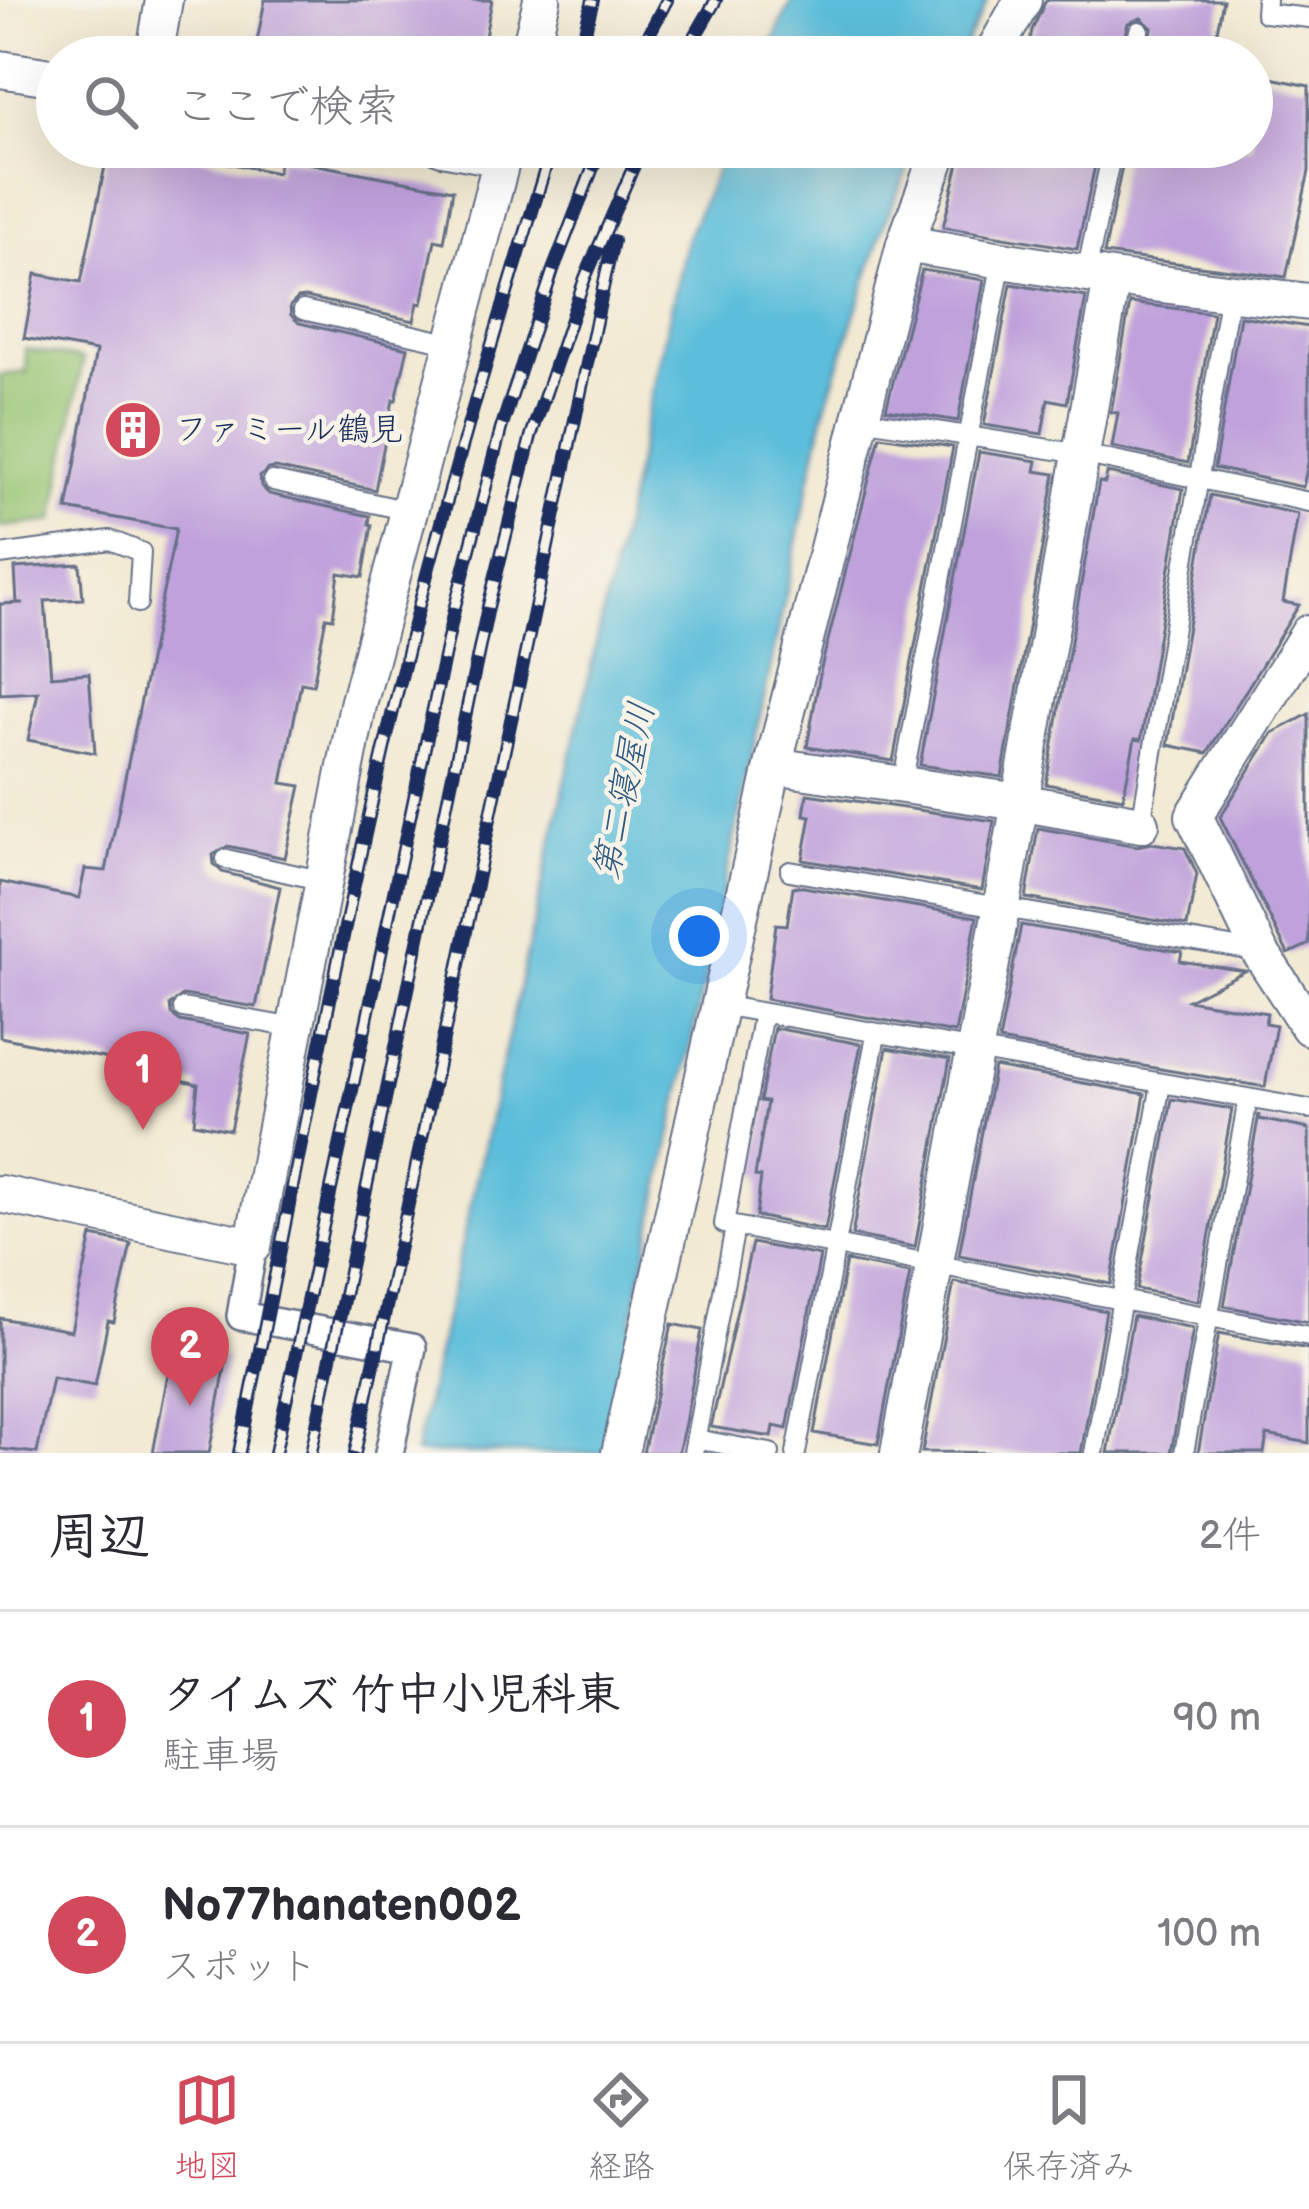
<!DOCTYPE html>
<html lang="ja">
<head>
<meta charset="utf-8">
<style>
  body { margin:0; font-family:"Balsamiq Sans","Klee One",sans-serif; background:#f7f7f7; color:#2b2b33 }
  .you { position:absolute; left:699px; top:936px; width:42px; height:42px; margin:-30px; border:9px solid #fff; border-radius:50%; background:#1a73e8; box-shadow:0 0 0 18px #1a73e833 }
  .badge { display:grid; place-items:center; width:78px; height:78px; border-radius:50%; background:#d1495b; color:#fff; font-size:39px; font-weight:700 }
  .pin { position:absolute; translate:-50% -99px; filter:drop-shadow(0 3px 6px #0008) }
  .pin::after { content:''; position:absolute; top:63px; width:42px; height:36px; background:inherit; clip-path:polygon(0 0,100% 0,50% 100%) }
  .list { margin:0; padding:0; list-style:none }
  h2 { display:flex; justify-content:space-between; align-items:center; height:156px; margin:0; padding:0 48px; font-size:51px }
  h2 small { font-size:39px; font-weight:400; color:#7c7c81 }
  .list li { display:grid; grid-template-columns:78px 1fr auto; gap:36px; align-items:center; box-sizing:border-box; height:216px; padding:0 48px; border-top:3px solid #e1e1e2 }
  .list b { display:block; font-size:45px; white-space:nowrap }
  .list p { margin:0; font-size:39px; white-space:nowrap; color:#7c7c81 }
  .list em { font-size:39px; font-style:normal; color:#7c7c81 }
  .icon { flex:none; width:66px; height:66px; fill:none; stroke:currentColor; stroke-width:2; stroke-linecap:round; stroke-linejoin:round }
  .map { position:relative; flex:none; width:1309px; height:1453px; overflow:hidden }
  .search { position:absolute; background:#fff; box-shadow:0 12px 48px #0002; left:36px; right:36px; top:36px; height:132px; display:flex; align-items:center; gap:30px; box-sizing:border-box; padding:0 42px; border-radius:66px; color:#7c7c81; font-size:45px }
  .sheet { height:588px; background:#fff }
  nav { display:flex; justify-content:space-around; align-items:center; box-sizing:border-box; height:168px; border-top:3px solid #e1e1e2; background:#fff; font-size:33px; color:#7c7c81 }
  nav a { display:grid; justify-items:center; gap:6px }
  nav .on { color:#d1495b }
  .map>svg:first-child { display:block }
</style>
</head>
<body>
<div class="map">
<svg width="1309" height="1453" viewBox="0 0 1309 1453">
  <rect width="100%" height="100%" fill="#f7f3e8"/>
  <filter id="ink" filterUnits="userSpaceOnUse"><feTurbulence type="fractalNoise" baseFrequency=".00833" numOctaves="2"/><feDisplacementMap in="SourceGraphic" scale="24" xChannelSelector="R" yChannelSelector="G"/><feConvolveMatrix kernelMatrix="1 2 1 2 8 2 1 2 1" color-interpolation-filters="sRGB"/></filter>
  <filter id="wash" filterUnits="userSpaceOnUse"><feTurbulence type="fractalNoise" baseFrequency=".004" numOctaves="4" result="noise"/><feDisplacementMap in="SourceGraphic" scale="48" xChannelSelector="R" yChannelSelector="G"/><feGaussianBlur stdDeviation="2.7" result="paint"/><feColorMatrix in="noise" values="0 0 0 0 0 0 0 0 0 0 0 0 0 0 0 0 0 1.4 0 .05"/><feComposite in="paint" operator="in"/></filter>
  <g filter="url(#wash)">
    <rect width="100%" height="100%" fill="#f2e9d2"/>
    <path fill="#96c472" stroke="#587a68" stroke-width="3" d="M25 349 83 359 54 521 0 527V375L27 372Z"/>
    <path fill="#5cbeda" stroke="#3c769c" stroke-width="3" d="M792 0H988L959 57H766Z
      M726 147H917L885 222 826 405 604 1453H415L687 238Z"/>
    <g id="blocks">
      <path fill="#bfa1db" d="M265 0H492L481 57H254Z
        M1046 0H1223L1212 57H1147L1152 28 1141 18 1128 23 1120 57H1027L1032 30Z
        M1252 74 1309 86V171L1286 277 1104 254 1126 147H1252Z
        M109 147H150L277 173 280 158 453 190 444 242 435 240 422 304 418 303 414 321 306 297 298 298 290 306 291 315 299 323 408 348 396 400H393L375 490 276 468 268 469 260 477 261 486 269 494 370 516 369 524 372 525 363 577 339 573 333 618 326 617 313 685 301 683 282 783 301 786 285 858 228 846 213 855 214 864 222 872 280 887 256 1007 184 995 170 1005 171 1014 180 1021 250 1034 230 1130 194 1123 198 1084 112 1064 113 1060 0 1037V882L79 898 85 869 106 871 176 529 67 509 96 351 24 338 36 274 81 282Z
        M963 147H1099L1077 249 943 227Z
        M922 270 984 280 958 421 886 409Z
        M1011 284 1086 297 1067 403 1048 399 1042 434 984 425Z
        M1130 303 1213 313 1188 463 1112 447 1118 413 1111 412Z
        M1240 316 1309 327V458L1303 487 1214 468Z
        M880 436 953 447 893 761 807 747 821 668Z
        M979 452 1037 461 1035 471 1055 474 1002 777 920 765Z
        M1107 473 1183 489 1141 740 1135 739 1123 798 1046 784 1099 482 1105 483Z
        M1210 495 1298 514 1283 602 1299 605 1207 753 1168 745Z
        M80 564 83 599 45 601 51 676 89 673 95 753 28 740 38 692 0 694V604L23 603H17L15 568Z
        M1309 714V944L1288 954 1220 817 1273 733Z
        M807 794 994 821 982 890 803 860 811 816 804 815Z
        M1038 828 1137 846 1152 843 1185 848 1197 874 1187 926 1026 898Z
        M798 886 977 917 955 1033 766 999 776 924 787 925 793 887Z
        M1021 925 1182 952 1180 961 1245 971 1188 1000 1267 1013 1265 1023 1276 1025 1265 1087 999 1041Z
        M774 1028 861 1044 825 1230 756 1216 761 1177 755 1176 767 1102 760 1101Z
        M887 1048 950 1059 915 1247 852 1235Z
        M994 1067 1145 1094 1111 1284 959 1255Z
        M1172 1099 1232 1109 1198 1301 1137 1289Z
        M1259 1114V1119L1309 1129V1322L1224 1306Z
        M92 1236 131 1244 114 1322 108 1321 95 1386 52 1378 37 1453 0 1449V1318L71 1331Z
        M752 1243 820 1256 787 1429 774 1426 772 1437 711 1427Z
        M846 1261 910 1273 878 1444 814 1433Z
        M954 1282 1106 1311 1081 1453 922 1452Z
        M1133 1316 1193 1328 1171 1453H1108Z
        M672 1324 702 1330 685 1423 678 1453H643Z
        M1219 1333 1309 1349V1443L1267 1435 1264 1453H1198Z
        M173 1348 227 1358 209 1453H153Z"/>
    </g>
  </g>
  <g filter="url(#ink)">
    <use href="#blocks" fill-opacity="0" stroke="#667087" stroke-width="3"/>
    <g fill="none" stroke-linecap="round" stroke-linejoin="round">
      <defs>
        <path id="service" d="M1266 0 1265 13 1309 18
          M1133 57 1139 31
          M1086 273 1113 147
          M303 310 453 344
          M861 419 1081 454 1309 502
          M273 481 409 511
          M0 555 110 540 141 552 138 603
          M902 785 1002 260
          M1141 824 1230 292
          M226 859 324 881
          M790 871 1259 952
          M720 1005 1309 1109
          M183 1008 295 1028
          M763 1013 724 1224 1309 1336
          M696 1439 770 1453
          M693 1453 735 1227
          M796 1453 876 1035
          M1094 1453 1161 1084
          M1184 1453 1248 1099"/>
        <path id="pedestrian" d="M253 1246 241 1316 412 1348 389 1453"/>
        <path id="minor" d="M154 57 164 0
          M528 57 542 0
          M991 57 1023 0
          M0 69 57 78
          M442 147 502 158
          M905 244 1112 278 1309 302
          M773 766 1019 802 1141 824
          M1194 816 1260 952 1309 1027
          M1194 816 1309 633
          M0 1194 253 1246 358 705 505 147
          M620 1453 773 766 905 244 941 147
          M899 1453 1001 910 1112 278"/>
      </defs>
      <use href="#service" stroke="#667087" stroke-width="22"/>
      <use href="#pedestrian" stroke="#667087" stroke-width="32"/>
      <use href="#minor" stroke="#667087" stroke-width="40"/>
      <use href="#service" stroke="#fff" stroke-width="18"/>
      <use href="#pedestrian" stroke="#fff" stroke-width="27"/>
      <use href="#minor" stroke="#fff" stroke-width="36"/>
      <defs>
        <path id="rail" d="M578 57 593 0
          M637 57 667 0
          M683 57 716 0
          M239 1453C298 1169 348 882 420 601 460 448 505 297 552 147
          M275 1453 454 610 501 429 553 270 601 147
          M311 1453 488 607 531 436 585 278 642 147
          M355 1453 613 241"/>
      </defs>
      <use href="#rail" stroke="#1b2f5e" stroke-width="14"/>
      <use href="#rail" stroke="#f7f3e8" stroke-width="9" stroke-dasharray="27" stroke-linecap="butt"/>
    </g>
  </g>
  <defs>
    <symbol id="building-disc" viewBox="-11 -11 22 22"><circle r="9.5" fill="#d1495b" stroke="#f7f3e8"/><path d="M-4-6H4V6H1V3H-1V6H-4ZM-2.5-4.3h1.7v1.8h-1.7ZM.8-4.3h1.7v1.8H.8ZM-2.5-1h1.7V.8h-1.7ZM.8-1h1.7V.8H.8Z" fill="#fff"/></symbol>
  </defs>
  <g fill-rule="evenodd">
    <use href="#building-disc" x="100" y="397" width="66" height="66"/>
  </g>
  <g text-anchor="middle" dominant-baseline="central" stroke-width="9" stroke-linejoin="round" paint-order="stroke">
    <g font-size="33" fill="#1b2f5e" stroke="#f7f3e8" text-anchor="start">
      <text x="175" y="430">ファミール鶴見</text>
    </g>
    <g font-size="36" font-style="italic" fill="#2e5a83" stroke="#f7f3e8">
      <text transform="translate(625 791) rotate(-78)">第二寝屋川</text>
    </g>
  </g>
</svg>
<div class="you"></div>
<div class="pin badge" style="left:143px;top:1130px">1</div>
<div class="pin badge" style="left:190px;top:1406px">2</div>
<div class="search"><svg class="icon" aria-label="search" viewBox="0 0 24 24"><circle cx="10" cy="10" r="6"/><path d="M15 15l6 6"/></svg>ここで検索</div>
</div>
<section class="sheet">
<h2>周辺<small>2件</small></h2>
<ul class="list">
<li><span class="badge">1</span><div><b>タイムズ 竹中小児科東</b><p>駐車場</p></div><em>90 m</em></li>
<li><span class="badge">2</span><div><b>No77hanaten002</b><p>スポット</p></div><em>100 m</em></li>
</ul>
</section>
<nav>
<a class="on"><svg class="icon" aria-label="map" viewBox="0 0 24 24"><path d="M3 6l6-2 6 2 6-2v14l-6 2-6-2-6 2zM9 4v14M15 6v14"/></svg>地図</a>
<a><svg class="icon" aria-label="directions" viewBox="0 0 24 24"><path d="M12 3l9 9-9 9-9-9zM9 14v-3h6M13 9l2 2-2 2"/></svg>経路</a>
<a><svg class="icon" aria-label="saved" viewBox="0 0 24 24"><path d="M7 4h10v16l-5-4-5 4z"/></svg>保存済み</a>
</nav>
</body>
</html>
